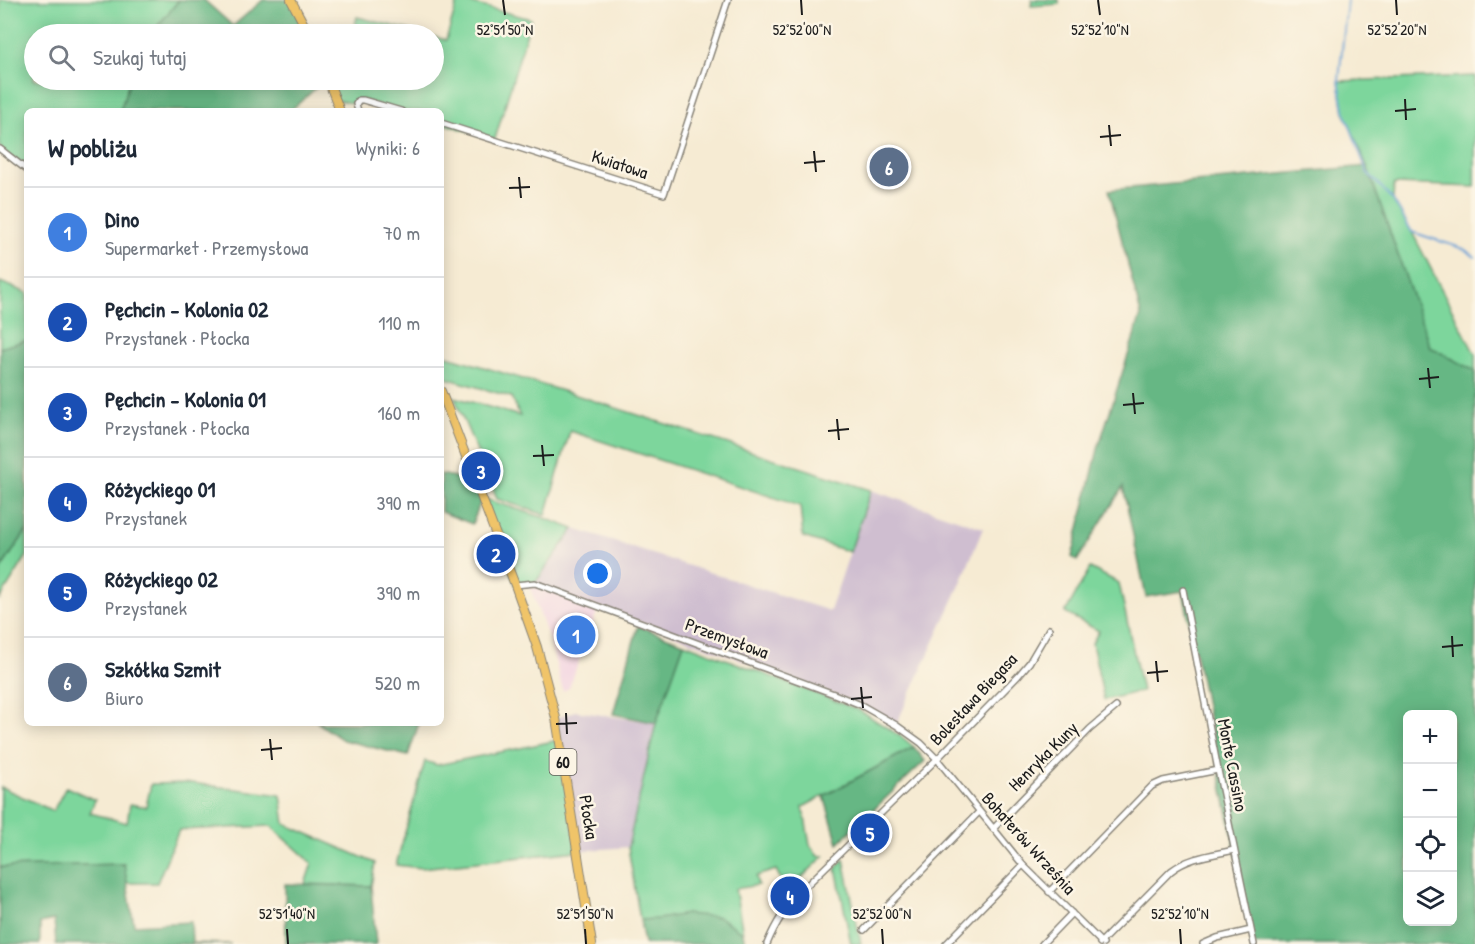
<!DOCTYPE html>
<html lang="pl">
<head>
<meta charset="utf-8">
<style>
  body { margin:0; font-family:"Patrick Hand",sans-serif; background:#f2f2f3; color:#1f2937 }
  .controls { position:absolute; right:18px; bottom:18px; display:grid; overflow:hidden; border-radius:9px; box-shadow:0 3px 15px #0003 }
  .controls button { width:54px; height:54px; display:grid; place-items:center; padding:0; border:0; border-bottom:2px solid #e0e1e3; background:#fff; color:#1f2937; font:30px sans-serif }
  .you { position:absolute; left:598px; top:574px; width:21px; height:21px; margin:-15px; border:4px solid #fff; border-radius:50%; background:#1a73e8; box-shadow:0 0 0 9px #1a73e833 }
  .badge { display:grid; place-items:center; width:39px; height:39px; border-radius:50%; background:#c8321e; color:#fff; font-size:20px; font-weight:700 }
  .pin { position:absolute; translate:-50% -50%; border:3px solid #fff; box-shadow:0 2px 6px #0006 }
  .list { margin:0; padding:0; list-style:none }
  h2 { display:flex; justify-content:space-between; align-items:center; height:78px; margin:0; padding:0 24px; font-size:26px }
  h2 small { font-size:20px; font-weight:400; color:#747a83 }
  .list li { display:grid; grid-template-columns:39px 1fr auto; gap:18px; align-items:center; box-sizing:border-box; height:90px; padding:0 24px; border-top:2px solid #e0e1e3 }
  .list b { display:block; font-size:22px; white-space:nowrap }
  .list p { margin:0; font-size:20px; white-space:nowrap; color:#747a83 }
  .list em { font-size:20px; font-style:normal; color:#747a83 }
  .icon { flex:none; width:33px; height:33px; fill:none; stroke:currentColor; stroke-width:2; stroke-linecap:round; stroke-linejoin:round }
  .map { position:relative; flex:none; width:1475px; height:944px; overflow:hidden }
  .search { position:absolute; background:#fff; box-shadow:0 3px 15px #0003; left:24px; top:24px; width:420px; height:66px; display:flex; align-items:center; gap:15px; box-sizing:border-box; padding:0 21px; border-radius:33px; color:#747a83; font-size:22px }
  .panel { position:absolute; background:#fff; box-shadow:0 3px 15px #0003; left:24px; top:108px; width:420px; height:618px; border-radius:9px }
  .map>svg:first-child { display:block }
</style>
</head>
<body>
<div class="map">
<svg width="1475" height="944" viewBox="0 0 1475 944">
  <rect width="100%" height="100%" fill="#fcf5e5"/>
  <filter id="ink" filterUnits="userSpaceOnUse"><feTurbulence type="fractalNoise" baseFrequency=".0167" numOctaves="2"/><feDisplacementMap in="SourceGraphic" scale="12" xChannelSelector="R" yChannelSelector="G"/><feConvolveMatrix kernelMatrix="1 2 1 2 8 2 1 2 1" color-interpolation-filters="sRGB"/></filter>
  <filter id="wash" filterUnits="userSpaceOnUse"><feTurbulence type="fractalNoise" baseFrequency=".008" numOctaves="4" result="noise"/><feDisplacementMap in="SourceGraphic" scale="24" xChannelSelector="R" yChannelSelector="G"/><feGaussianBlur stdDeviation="1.35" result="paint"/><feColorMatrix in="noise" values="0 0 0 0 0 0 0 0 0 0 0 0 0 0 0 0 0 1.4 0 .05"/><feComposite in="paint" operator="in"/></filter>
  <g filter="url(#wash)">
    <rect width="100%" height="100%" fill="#f6ebd3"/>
    <path fill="#f2d0e2" d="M535 583 599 606 569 688 563 691 550 642 530 587Z"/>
    <path fill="#cfbed0" d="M871 490 983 528 960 585 896 725 861 705 535 583 574 529 830 611Z
      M575 711 656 723 628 847 577 851 556 718Z"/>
    <path fill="#7dd69c" stroke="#4c795c" stroke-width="1.5" d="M0 0H179L151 34H34V80H130L120 111H27V170L0 149Z
      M458 0 531 19 495 139 441 123V111H400L363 100 356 104 336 100 328 80H434V37L446 40Z
      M1032 0H1059V4L1031 6Z
      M357 17 425 34H353Z
      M1475 76V187L1394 184 1393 200 1412 232 1475 354V371L1430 347 1367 166 1344 112 1339 81Z
      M0 282 27 293V340L0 348Z
      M441 354 579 396 871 490 850 552 803 537 800 506 570 431 546 515 497 499 454 397 520 416 511 397 446 378 441 363Z
      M482 498 545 518 574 529 535 583 515 585Z
      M27 530V556L0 599V570Z
      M1090 568 1119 583 1142 691 1104 700 1092 643 1099 631 1065 613Z
      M684 643 859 710 902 737 914 747 803 807 810 845 818 856H824L787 892 776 870 756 876 758 885 735 889 743 933 719 917 640 920 628 847 656 723Z
      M559 740 577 851 421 868 396 865 425 761 437 765Z
      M191 783 281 795 285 824 375 863 371 886 305 884 312 863 271 826 179 830 157 883H127L124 864 0 867 1 787 53 811 66 787 95 800 90 813 127 823 130 804 146 807 151 784Z
      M844 859 861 944H851L836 868Z"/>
    <path fill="#66b784" stroke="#416a50" stroke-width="1.5" fill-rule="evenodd" d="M179 0H204L233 26 263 0H291L309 34H151Z
      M130 80H325L290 111H120Z
      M1367 166 1430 347 1475 371V944H1254L1183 591 1146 597 1123 487 1077 561 1072 557 1099 445 1141 315 1109 190ZM1408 714H1452V922H1408Z
      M27 340V530L0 570V348Z
      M441 474 476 482 482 498 472 524 441 512Z
      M638 626 684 643 656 723 613 714Z
      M318 723H419L408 756 343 740Z
      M914 747 925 761 838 843 824 796Z
      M124 864 134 925 191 922 192 943 231 944H56L54 920 40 923V944H0V867Z
      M285 884 371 886 376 944H286Z
      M686 914 719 917 743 933 745 944H644L640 920 658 919Z"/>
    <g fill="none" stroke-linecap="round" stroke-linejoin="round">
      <path stroke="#69a1d7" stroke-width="2" d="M1347 0 1339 80 1344 110 1367 172 1393 200 1412 232 1464 249 1475 257"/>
    </g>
  </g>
  <g filter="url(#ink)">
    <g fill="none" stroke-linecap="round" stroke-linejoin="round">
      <defs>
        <path id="minor" d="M358 111 356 104 359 100H363L401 111
          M441 123 664 194 728 0
          M0 149 27 170
          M515 585 535 583 834 694 861 705 896 725 921 743 937 759 1023 865 1103 944
          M1183 590 1218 770 1254 944
          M993 829 1090 729 1116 707
          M1049 892 1152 786 1163 781 1218 770
          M864 930 979 812
          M1100 943 1171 871C1189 857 1212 855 1234 850
          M767 944C776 922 786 908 802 890L937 759 1018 676 1029 663 1049 629
          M946 944 1023 865
          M1042 944 1072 913
          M1203 944 1217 938 1251 930"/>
        <path id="primary" d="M291 0 309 34
          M328 80 340 111
          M441 391 515 585 537 647 556 718 592 944"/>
      </defs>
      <use href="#minor" stroke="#898478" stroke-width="8"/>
      <use href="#primary" stroke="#898478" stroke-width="10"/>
      <use href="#minor" stroke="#fff" stroke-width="5"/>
      <use href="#primary" stroke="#f0c469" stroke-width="8"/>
    </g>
  </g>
  <path fill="none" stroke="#1c1c1c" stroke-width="2" d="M503 0 505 15M801 0 802 15M1098 0 1100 15M1396 0 1397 15M1405 99 1406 120M1395 111 1416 109M1109 125 1111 146M1100 137 1121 135M814 151 816 172M804 163 825 161M519 177 521 198M509 188 530 187M1428 368 1430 388M1419 379 1439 377M1133 393 1135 414M1123 405 1144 403M837 419 839 440M828 431 849 429M542 445 544 466M533 456 554 455M1452 636 1453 657M1442 647 1463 645M1156 661 1158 682M1147 673 1168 671M861 687 863 708M851 699 872 697M566 713 567 734M556 724 577 723M270 739 272 760M261 750 282 748M287 929 288 944M585 929 586 944M882 929 883 944M1180 929 1181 944"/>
  <g text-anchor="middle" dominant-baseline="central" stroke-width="5" stroke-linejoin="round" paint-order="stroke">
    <rect fill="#fcf5e5" stroke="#5f5d58" stroke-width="1.5" x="549.5" y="749" width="27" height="26" rx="4.5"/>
    <g font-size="16" font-weight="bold" fill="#1c1c1c">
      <text x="563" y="762">60</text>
    </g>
    <g font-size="18" fill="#1c1c1c" stroke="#fcf5e5">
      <text transform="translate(620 164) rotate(18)">Kwiatowa</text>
      <text transform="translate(727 638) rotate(20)">Przemysłowa</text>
      <text transform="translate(973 699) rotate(-47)">Bolesława Biegasa</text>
      <text transform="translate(1043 756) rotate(-45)">Henryka Kuny</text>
      <text transform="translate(1233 765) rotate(79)">Monte Cassino</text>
      <text transform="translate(589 817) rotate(81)">Płocka</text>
      <text transform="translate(1029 843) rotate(48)">Bohaterów Września</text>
    </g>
  </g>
  <g font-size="15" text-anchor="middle" fill="#1c1c1c" stroke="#fcf5e5" stroke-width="5" stroke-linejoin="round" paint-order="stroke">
    <text x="505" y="35">52°51'50"N</text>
    <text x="802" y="35">52°52'00"N</text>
    <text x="1100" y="35">52°52'10"N</text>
    <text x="1397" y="35">52°52'20"N</text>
    <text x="287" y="919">52°51'40"N</text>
    <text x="585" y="919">52°51'50"N</text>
    <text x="882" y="919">52°52'00"N</text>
    <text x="1180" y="919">52°52'10"N</text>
  </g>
</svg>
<div class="controls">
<button>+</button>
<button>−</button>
<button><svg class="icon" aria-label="locate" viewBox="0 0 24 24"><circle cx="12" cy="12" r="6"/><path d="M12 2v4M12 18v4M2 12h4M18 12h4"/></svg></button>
<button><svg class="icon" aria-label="layers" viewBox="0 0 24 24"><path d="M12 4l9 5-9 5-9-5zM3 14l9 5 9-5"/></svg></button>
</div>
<div class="you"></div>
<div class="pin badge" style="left:576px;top:635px;background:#3f7fe0">1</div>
<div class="pin badge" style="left:496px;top:554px;background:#1a4fb4">2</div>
<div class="pin badge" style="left:481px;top:471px;background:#1a4fb4">3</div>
<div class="pin badge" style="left:790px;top:896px;background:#1a4fb4">4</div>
<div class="pin badge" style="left:870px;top:833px;background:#1a4fb4">5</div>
<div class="pin badge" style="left:889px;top:167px;background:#5c6f8a">6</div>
<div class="search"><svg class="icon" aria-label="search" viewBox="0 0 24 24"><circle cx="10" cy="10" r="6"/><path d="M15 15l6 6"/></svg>Szukaj tutaj</div>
<section class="panel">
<h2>W pobliżu<small>Wyniki: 6</small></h2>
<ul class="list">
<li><span class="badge" style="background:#3f7fe0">1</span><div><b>Dino</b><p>Supermarket · Przemysłowa</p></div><em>70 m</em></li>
<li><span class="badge" style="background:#1a4fb4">2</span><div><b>Pęchcin - Kolonia 02</b><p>Przystanek · Płocka</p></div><em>110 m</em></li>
<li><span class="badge" style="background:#1a4fb4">3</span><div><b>Pęchcin - Kolonia 01</b><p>Przystanek · Płocka</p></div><em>160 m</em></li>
<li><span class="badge" style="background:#1a4fb4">4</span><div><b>Różyckiego 01</b><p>Przystanek</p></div><em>390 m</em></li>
<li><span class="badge" style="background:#1a4fb4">5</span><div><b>Różyckiego 02</b><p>Przystanek</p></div><em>390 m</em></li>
<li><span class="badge" style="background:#5c6f8a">6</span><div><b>Szkółka Szmit</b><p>Biuro</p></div><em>520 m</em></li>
</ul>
</section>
</div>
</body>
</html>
